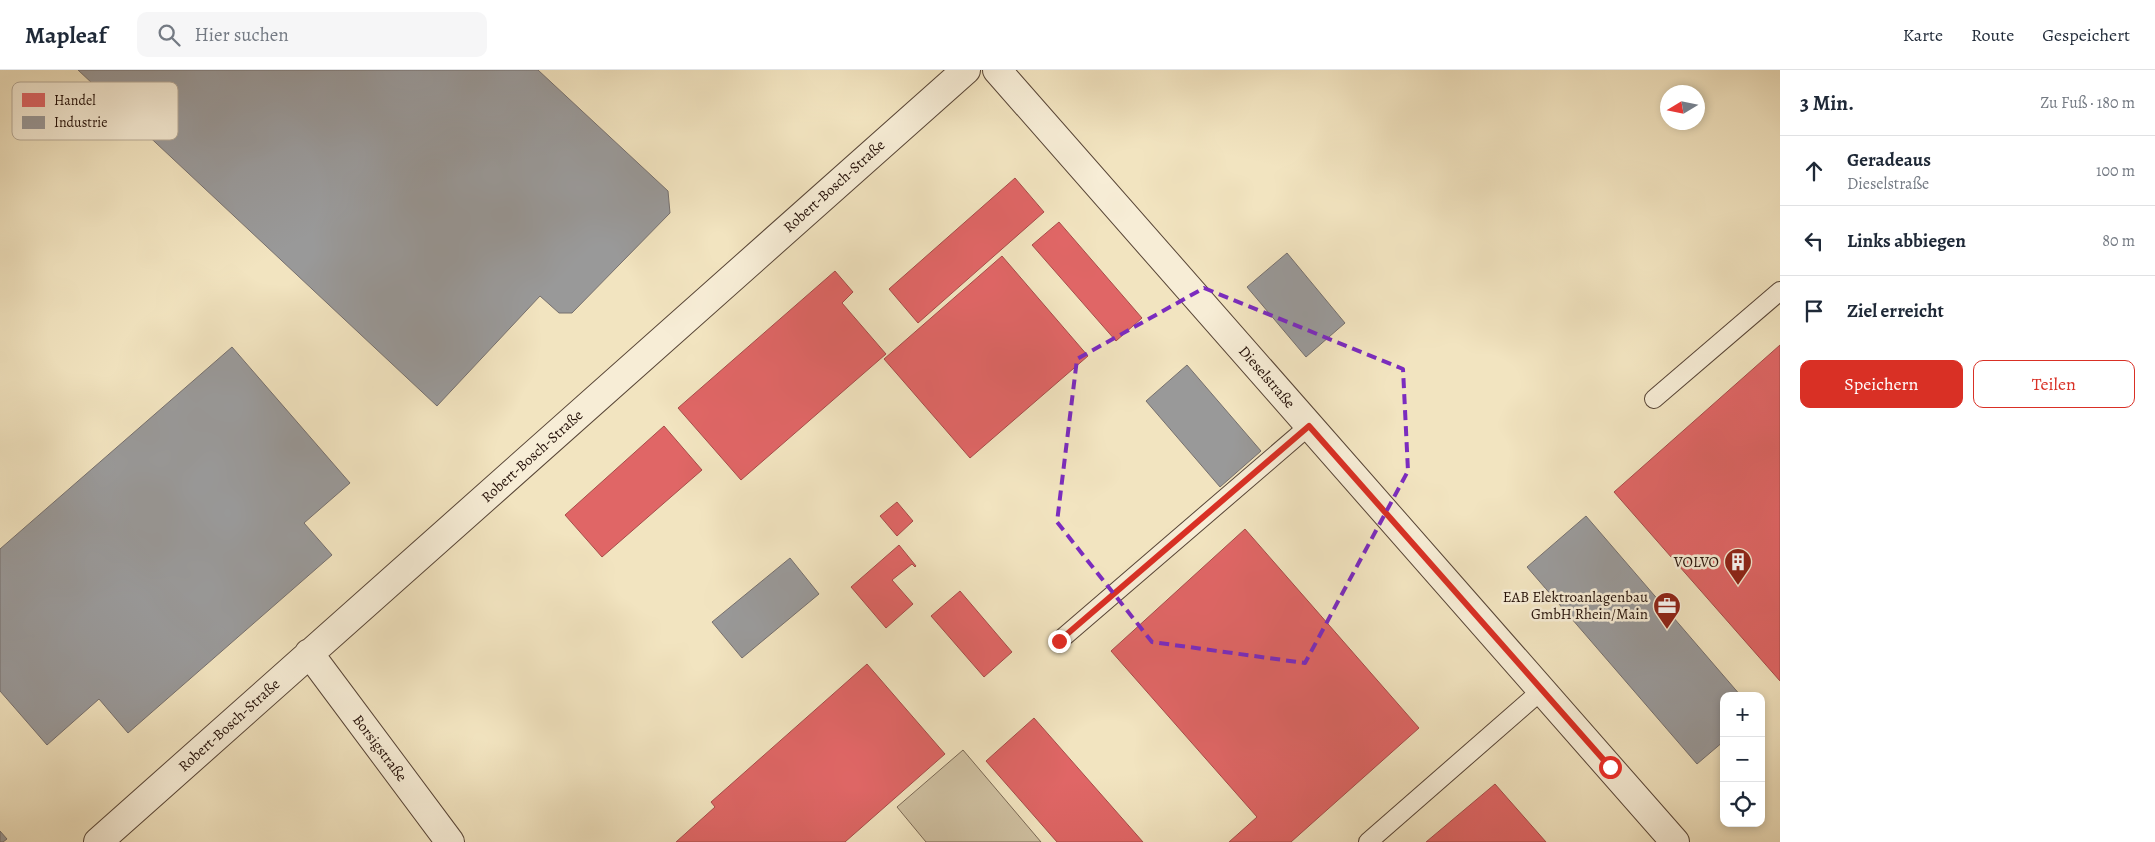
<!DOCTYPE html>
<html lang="de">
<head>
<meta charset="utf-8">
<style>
  body { margin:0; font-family:Alegreya,serif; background:#f6f6f7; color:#1f2937 }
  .controls { position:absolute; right:15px; bottom:15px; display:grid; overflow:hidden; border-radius:10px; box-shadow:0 2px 8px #0003 }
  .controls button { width:45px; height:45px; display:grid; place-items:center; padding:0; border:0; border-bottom:1px solid #e0e1e3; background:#fff; color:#1f2937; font:25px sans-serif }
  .compass { position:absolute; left:1660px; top:15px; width:45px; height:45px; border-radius:50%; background:#fff; box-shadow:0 2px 8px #0003; rotate:260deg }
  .stop { position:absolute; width:15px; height:15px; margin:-11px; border:4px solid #d93025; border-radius:50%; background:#fff }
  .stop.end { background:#d93025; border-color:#fff; box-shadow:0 1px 5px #0008 }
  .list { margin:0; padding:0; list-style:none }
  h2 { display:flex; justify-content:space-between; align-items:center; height:65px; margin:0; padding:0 20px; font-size:21px }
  h2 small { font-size:16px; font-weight:400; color:#747a83 }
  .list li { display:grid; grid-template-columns:32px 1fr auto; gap:15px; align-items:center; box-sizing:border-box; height:70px; padding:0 20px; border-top:1px solid #e0e1e3 }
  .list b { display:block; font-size:19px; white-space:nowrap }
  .list p { margin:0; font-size:16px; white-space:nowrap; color:#747a83 }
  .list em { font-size:16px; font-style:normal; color:#747a83 }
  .actions { display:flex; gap:10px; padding:15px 20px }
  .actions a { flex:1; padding:11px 0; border:1px solid #d93025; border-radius:10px; text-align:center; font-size:18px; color:#d93025 }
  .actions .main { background:#d93025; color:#fff }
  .icon { flex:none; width:28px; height:28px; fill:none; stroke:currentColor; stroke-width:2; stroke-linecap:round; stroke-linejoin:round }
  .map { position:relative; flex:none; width:1780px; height:772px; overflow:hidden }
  header { display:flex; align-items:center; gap:30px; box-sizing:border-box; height:70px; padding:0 25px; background:#fff; border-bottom:1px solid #e0e1e3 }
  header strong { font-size:24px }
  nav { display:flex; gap:28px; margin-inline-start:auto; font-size:18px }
  .search { width:350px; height:45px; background:#f6f6f7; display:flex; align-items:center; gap:12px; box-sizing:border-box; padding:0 18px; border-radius:10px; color:#747a83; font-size:19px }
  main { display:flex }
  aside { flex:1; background:#fff }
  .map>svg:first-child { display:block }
</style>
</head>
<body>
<header>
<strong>Mapleaf</strong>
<div class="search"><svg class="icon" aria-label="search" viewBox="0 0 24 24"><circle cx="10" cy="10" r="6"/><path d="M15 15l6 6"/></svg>Hier suchen</div>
<nav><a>Karte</a><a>Route</a><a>Gespeichert</a></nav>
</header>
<main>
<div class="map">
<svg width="1780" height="772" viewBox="0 0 1780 772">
  <rect width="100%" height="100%" fill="#f2e4c0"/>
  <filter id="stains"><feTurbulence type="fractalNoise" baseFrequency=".004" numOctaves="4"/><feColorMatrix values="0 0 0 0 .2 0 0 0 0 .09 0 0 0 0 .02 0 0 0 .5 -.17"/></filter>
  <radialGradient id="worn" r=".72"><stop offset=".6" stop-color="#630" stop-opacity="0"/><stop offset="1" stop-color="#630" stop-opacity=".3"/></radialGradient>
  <path fill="#cfc0a1" stroke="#7a6854" d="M963 680 1041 772H926L897 737Z"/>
  <path fill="#e06666" stroke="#a84c4a" d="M1015 108 1044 142 918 253 889 219Z
    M1059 152 1142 248 1116 271 1032 175Z
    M1002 186 1088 286 970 388 884 289Z
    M835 201 853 222 842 233 886 284 741 410 678 338Z
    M1780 275V611L1614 422Z
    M664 356 702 400 602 487 565 445Z
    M897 432 913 451 897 466 880 446Z
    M1245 459 1419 658 1291 772H1229L1257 747 1111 581Z
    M899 475 916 496 915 497 912 494 892 510 913 534 886 558 851 517Z
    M960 521 1012 582 984 607 931 546Z
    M867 594 945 684 845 772H676L715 737 711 732Z
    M1034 648 1143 772H1057L986 691Z
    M1495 714 1546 772H1426Z"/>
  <path fill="#999" stroke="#76706e" d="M78 0H538L668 121 670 143 572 243H559L540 226 437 336Z
    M1287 183 1345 253 1306 287 1247 217Z
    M232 277 350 413 304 453 332 485 128 663 99 629 47 675 0 621V479Z
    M1187 295 1261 381 1220 417 1146 331Z
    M1586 446 1741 626H1724V671L1697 694 1527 497Z
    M790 488 819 524 742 588 712 552Z
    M0 761 7 769 3 772H0Z"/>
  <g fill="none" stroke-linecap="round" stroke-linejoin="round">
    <defs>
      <path id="lane" d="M1654 329 1780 221
        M1059 571 1309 356
        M1368 772 1542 620"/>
      <path id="street" d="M997 0 1675 772
        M309 583 450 772
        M98 772 966 0"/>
    </defs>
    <use href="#lane" stroke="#584536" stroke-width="20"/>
    <use href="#street" stroke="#584536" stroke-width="30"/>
    <use href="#lane" stroke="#f7edd6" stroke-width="18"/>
    <use href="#street" stroke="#f7edd6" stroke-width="28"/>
  </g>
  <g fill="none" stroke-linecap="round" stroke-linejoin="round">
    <path stroke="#d93025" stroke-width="6" d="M1059 571 1309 356 1610 697"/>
  </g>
  <path fill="none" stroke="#7b2cbf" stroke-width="4" stroke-dasharray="10 6" stroke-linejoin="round" d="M1204 218 1403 299 1408 401 1305 593 1152 572 1057 452 1077 289Z"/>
  <defs>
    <symbol id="building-pin" viewBox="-11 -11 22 30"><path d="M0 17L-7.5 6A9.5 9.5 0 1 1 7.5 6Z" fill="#8f2418" stroke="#f7edd6"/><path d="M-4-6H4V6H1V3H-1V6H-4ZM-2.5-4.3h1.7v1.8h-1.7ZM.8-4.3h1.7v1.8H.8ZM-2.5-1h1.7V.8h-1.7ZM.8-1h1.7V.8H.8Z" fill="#fff"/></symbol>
    <symbol id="office-pin" viewBox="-11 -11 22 30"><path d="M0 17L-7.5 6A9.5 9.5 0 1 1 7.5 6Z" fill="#8f2418" stroke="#f7edd6"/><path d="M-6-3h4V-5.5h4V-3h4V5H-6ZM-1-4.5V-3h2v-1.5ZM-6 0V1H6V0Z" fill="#fff"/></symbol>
  </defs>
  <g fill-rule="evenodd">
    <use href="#building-pin" x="1722" y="476" width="32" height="43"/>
    <use href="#office-pin" x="1651" y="520" width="32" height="43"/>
  </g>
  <g text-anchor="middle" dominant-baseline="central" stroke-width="5" stroke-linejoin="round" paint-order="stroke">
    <g font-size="15" fill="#241008" stroke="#f7edd6">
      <text transform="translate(834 116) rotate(-42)">Robert-Bosch-Straße</text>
      <text transform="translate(1267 307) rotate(49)">Dieselstraße</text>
      <text transform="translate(532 386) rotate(-42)">Robert-Bosch-Straße</text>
      <text transform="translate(229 655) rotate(-42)">Robert-Bosch-Straße</text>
      <text transform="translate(380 678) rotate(53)">Borsigstraße</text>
    </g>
    <g font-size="15" fill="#241008" stroke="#f7edd6" text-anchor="end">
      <text x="1719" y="492">VOLVO</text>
      <text x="1648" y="527">EAB Elektroanlagenbau<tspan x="1648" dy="17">GmbH Rhein/Main</tspan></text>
    </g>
  </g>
  <rect x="12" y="12" width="166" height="58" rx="8" fill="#f7edd6" stroke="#b8ab98" stroke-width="1"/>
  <rect x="22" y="23" width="23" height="14" fill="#e06666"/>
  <rect x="22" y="46" width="23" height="13" fill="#999"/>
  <g font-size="14" fill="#241008">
    <text x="54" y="35">Handel</text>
    <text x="54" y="57">Industrie</text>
  </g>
  <rect width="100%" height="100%" filter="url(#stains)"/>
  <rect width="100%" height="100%" fill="url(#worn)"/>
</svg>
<div class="controls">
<button>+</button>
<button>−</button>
<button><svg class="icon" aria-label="locate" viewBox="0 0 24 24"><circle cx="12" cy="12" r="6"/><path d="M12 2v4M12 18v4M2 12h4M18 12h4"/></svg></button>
</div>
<svg class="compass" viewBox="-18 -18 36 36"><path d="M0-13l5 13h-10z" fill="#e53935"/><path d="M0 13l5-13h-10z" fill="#747a83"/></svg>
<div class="stop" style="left:1610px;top:697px"></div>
<div class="stop end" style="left:1059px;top:571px"></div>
</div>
<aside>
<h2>3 Min.<small>Zu Fuß · 180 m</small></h2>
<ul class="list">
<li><svg class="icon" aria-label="ahead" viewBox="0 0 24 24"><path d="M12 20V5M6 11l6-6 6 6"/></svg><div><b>Geradeaus</b><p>Dieselstraße</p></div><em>100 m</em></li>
<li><svg class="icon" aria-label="left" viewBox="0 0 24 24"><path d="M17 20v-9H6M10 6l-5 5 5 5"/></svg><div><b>Links abbiegen</b></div><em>80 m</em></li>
<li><svg class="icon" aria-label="arrive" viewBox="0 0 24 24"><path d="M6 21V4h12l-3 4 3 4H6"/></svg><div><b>Ziel erreicht</b></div></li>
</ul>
<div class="actions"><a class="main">Speichern</a><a>Teilen</a></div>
</aside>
</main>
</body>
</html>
